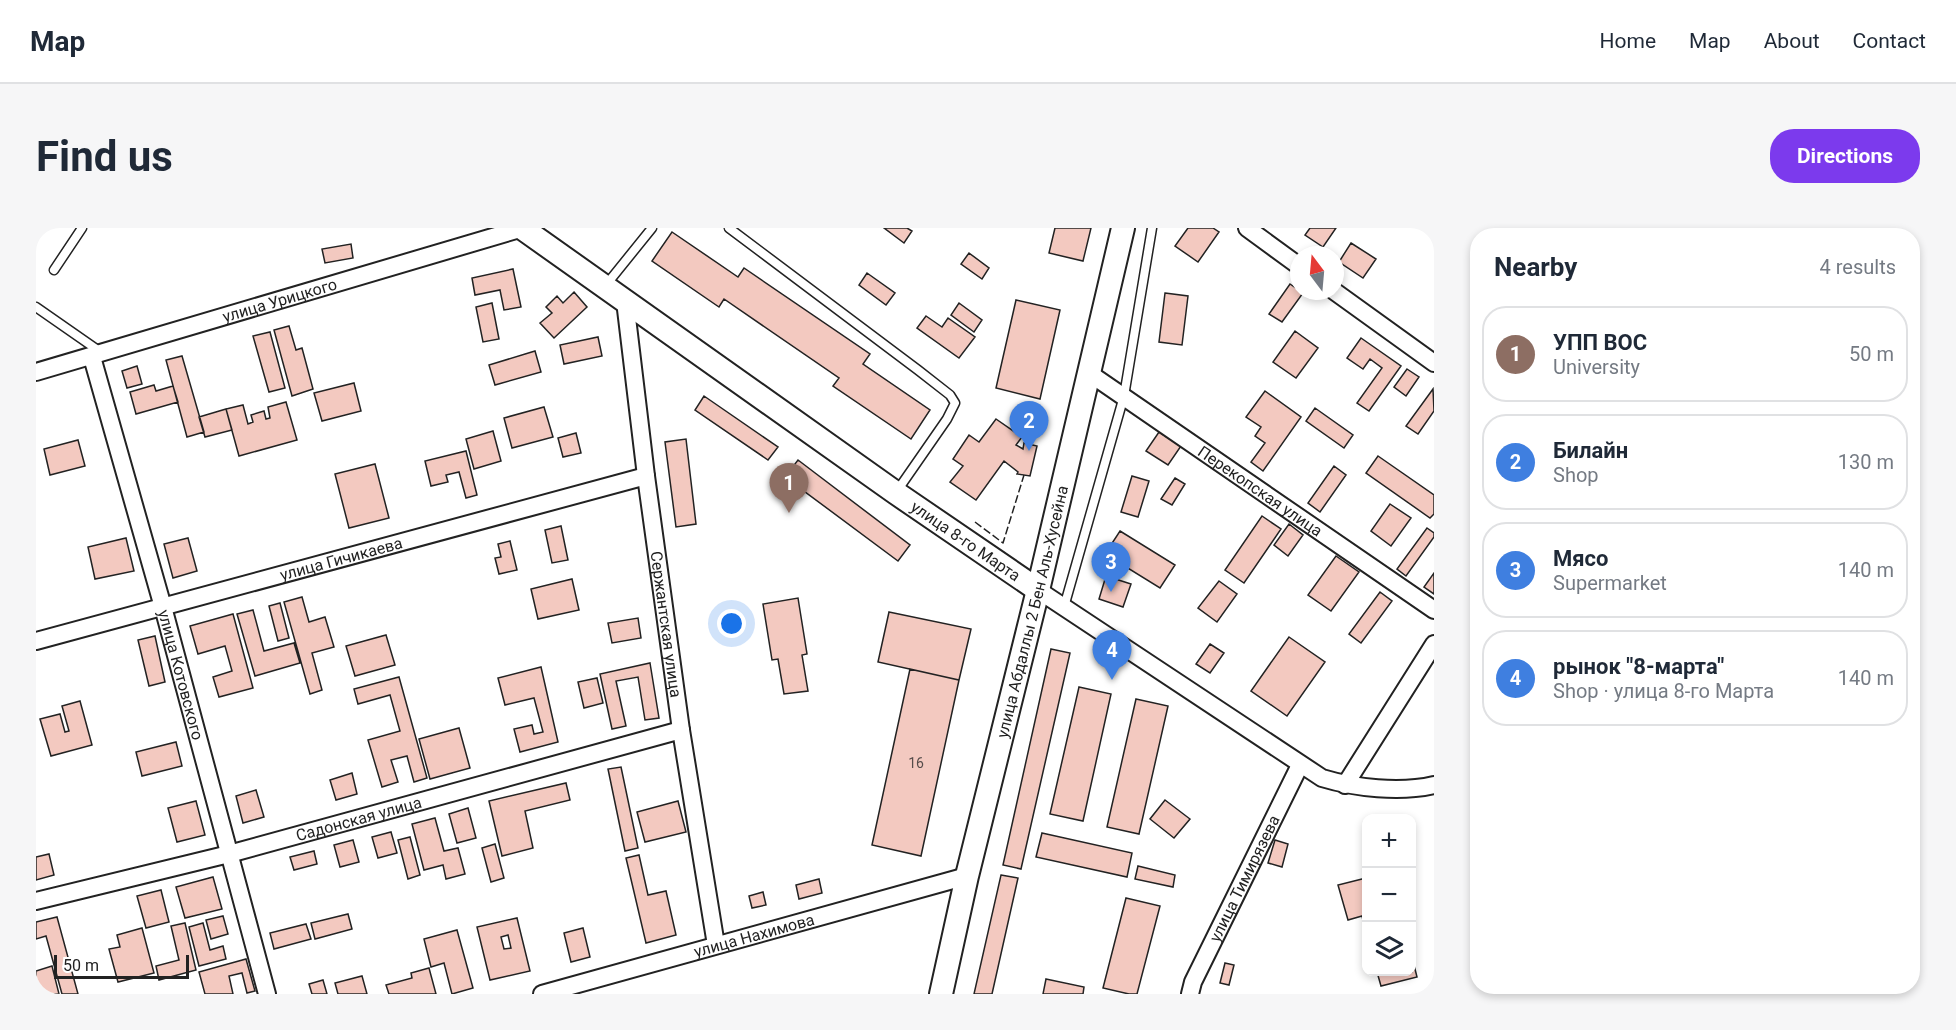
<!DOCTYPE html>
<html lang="en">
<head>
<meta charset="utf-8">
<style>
  body { margin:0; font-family:Roboto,sans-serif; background:#f6f6f7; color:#1f2937 }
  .controls { position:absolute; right:18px; bottom:18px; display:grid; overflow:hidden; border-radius:12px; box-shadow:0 3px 9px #0003 }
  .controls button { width:54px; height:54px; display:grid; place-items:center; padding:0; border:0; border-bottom:2px solid #e0e1e3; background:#fff; color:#1f2937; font:30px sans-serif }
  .compass { position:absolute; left:1254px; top:18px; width:54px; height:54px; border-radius:50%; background:#fff; box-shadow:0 3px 9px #0003; rotate:344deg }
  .scale { position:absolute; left:18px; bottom:15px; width:135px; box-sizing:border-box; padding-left:6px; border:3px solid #222; border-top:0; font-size:16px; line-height:21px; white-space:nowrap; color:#222; -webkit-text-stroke:4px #fff; paint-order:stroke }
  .you { position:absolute; left:696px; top:396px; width:21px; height:21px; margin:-15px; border:4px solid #fff; border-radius:50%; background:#1a73e8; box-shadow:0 0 0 9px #1a73e833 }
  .badge { display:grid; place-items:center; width:39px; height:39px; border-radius:50%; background:#7c3aed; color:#fff; font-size:20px; font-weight:700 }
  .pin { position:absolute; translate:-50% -50px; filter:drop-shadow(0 2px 3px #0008) }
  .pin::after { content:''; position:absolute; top:32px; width:21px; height:18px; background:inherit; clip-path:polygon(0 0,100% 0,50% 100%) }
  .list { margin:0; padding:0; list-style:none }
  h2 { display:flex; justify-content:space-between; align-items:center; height:78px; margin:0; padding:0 24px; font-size:26px }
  h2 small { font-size:20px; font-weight:400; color:#747a83 }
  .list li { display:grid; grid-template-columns:39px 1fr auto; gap:18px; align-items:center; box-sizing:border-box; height:96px; margin:0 12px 12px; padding:0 12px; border:2px solid #e0e1e3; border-radius:24px }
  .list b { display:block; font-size:22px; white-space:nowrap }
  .list p { margin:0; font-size:20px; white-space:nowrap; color:#747a83 }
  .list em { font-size:20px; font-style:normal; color:#747a83 }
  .icon { flex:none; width:33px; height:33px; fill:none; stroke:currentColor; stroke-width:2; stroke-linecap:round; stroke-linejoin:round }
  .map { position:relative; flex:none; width:1398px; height:766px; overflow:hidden; border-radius:24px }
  header { display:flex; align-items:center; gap:36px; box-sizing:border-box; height:84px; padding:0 30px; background:#fff; border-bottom:2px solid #e0e1e3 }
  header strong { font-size:28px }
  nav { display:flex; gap:33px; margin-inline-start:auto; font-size:21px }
  .intro { display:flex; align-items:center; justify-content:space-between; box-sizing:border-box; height:144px; padding:0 36px }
  h1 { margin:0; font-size:42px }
  .button { padding:15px 27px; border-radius:24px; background:#7c3aed; color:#fff; font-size:21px; font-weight:700 }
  main { display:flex; gap:36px; padding:0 36px }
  aside { flex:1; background:#fff; border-radius:24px; box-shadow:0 3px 9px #0003 }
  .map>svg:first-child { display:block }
</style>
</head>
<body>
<header>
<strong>Map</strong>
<nav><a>Home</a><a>Map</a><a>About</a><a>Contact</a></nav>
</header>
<div class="intro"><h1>Find us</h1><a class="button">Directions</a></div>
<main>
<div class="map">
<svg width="1398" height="766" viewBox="0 0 1398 766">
  <rect width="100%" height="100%" fill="#fff"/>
  <path fill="#f3c9c0" stroke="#222" stroke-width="1.5" fill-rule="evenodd" d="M848 0H871L876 3 868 15Z
    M1019 0H1055L1047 33 1013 25Z
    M1152 0H1177L1183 4 1162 34 1139 18Z
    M1274 0H1300L1287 19 1269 7Z
    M636 4 702 49 708 40 834 126 827 136 894 182 875 211 797 158 803 150 688 71 683 79 616 33Z
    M1315 15 1340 31 1327 50 1303 34Z
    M315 16 317 30 289 35 286 21Z
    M933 25 953 40 946 51 925 36Z
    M477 41 485 79 468 82 464 62 439 67 436 50Z
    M831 45 859 65 850 77 823 57Z
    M1254 56 1267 65 1246 94 1233 86Z
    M538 64 551 79 518 110 504 95 516 85 510 79 521 68 527 75Z
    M1129 65 1152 68 1146 117 1123 114Z
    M980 72 1024 82 1004 171 960 160Z
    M456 75 463 111 447 114 440 79Z
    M923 75 946 92 938 104 915 87Z
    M890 88 906 99 912 90 939 109 923 130 881 100Z
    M253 98 260 122 266 120 277 161 256 168 238 102Z
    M1259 103 1282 120 1260 150 1237 134Z
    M234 104 249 160 233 164 217 108Z
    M562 109 566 128 528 136 524 117Z
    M1325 110 1365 138 1333 183 1321 175 1346 140 1334 131 1327 141 1311 130Z
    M499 123 505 144 459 157 453 137Z
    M146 128 168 204 151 209 130 132Z
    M101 138 106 156 91 160 86 143Z
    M1371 141 1383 149 1370 168 1358 159Z
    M318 155 325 183 286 193 278 165Z
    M118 157 120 163 137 158 142 174 100 186 94 164Z
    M1397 161 1398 183 1382 206 1370 198Z
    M1229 163 1265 189 1227 243 1215 234 1229 215 1219 208 1225 199 1210 189Z
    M668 168 742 219 732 232 659 182Z
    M250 174 261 212 203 228 190 181 207 177 212 196 217 194 215 187 228 183 230 191 234 190 232 179Z
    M508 179 517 209 476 220 468 190Z
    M1279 180 1317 207 1308 220 1270 193Z
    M190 181 196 202 169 209 163 189Z
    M960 191 986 209 980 217 987 221 988 215 1001 218 994 248 981 246 982 244 968 233 940 272 914 254 927 238 917 231 933 207 943 214Z
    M457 203 465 233 438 241 430 211Z
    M1123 204 1145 218 1132 237 1110 223Z
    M540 205 545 225 527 229 522 210Z
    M650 211 660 296 640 299 629 214Z
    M42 212 49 238 14 247 8 221Z
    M430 223 441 267 430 270 423 244 410 247 412 254 395 258 389 233Z
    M1342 228 1398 267V286L1394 290 1330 245Z
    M762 232 874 317 862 333 749 249Z
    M339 236 353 290 313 300 299 246Z
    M1298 238 1310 247 1284 284 1272 275Z
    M1096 248 1113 253 1102 289 1085 284Z
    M1139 250 1149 256 1136 277 1125 271Z
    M1354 276 1375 290 1355 318 1335 303Z
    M1226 288 1245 301 1208 355 1189 342Z
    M1253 296 1267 307 1252 328 1238 317Z
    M525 298 532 332 516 335 509 302Z
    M1391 300 1398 305V309L1370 348 1361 341Z
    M1084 303 1139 337 1124 360 1069 326Z
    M90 310 98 343 59 351 52 319Z
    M152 310 161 343 137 350 128 316Z
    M474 313 481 342 463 346 459 330 465 329 462 316Z
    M1300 328 1323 344 1295 383 1272 367Z
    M1398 345V366L1388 359Z
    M1070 348 1095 356 1087 379 1063 371Z
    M536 351 543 382 502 391 495 361Z
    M1183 353 1201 366 1181 394 1162 380Z
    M1344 364 1356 373 1325 415 1313 406Z
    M266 369 273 394 289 389 298 419 276 425 286 462 274 466 248 374Z
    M762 370 771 426 766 427 772 463 748 466 742 431 736 432 727 376Z
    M244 375 253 410 242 413 233 378Z
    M217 382 228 423 258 415 264 435 219 448 201 386Z
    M853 384 935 401 923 452 842 434Z
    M197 386 217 460 183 469 177 449 196 443 189 418 162 426 154 398Z
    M602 390 605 410 576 415 572 395Z
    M350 407 359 437 319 448 310 418Z
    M119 408 129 454 113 458 102 412Z
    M1253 409 1289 434 1251 488 1215 463Z
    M1174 416 1188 425 1174 445 1160 436Z
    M1015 421 1034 425 985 641 967 637Z
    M614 435 623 490 609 492 602 449 580 453 590 498 576 501 564 446Z
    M505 439 522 514 484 524 478 501 496 497 498 506 507 504 498 470 469 477 462 450Z
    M874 441 923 452 885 628 836 617Z
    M363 449 391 550 378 554 371 528 355 532 362 554 346 559 332 512 364 503 354 467 322 476 318 461Z
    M561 450 567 475 548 480 542 454Z
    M1043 459 1075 466 1047 593 1014 586Z
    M1100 471 1132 478 1103 606 1071 599Z
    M44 473 56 517 15 528 4 491 24 486 29 504 33 503 26 478Z
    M423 500 434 540 394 551 383 511Z
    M140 514 146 538 106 548 100 524Z
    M585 539 602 620 589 623 572 541Z
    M316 545 321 566 300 572 294 552Z
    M530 555 534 572 489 583 497 620 466 628 453 573Z
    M220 562 228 589 207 595 200 568Z
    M1129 572 1154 591 1138 610 1114 591Z
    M160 573 169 607 141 614 132 580Z
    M642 573 650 604 609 614 601 584Z
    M432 580 440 610 421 615 413 586Z
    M399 590 408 623 422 620 429 646 410 651 407 637 388 642 376 596Z
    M355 604 361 625 342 630 336 609Z
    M1006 605 1096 625 1091 649 1000 629Z
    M374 609 384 647 372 651 362 612Z
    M317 612 323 634 304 639 298 617Z
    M1239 612 1252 616 1246 639 1232 635Z
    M459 616 468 650 455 654 446 620Z
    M278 623 281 636 258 642 254 629Z
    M13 626 18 647 0 652V629Z
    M603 627 612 667 630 663 640 707 610 715 590 630Z
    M1102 638 1139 647 1137 659 1099 651Z
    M965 647 982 650 956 766H938Z
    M177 649 186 681 149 690 140 659Z
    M1330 650V704L1326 688 1312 692 1302 657Z
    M783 651 786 665 763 671 760 657Z
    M125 662 133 694 110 700 101 668Z
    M727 664 730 677 716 680 713 668Z
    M1090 670 1124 678 1101 766H1093L1067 760Z
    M312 686 316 701 279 711 275 695Z
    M187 688 192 706 175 711 170 692Z
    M21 689 42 766H26L10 708 0 711V694Z
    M481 690 494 743 454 752 441 699ZM472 707 475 720 468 721 465 709Z
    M149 695 160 742 123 752 120 738 143 732 135 698Z
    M167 695 174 722 187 718 190 731 163 738 153 699Z
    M270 696 275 711 238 721 234 705Z
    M106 700 118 745 82 754 73 721 84 719 81 707Z
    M547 700 554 729 535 734 528 705Z
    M421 702 437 760 416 766 408 735 395 739 388 711Z
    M1376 729 1381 749 1345 758 1341 744H1376Z
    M210 731 219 763 211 765 206 745 193 748 197 766H169L163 744Z
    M1189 735 1198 737 1193 757 1184 755Z
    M16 738 23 766H0V743Z
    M393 740 400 766H353L350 757 376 750 375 745Z
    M326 748 331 766H302L299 755Z
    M1010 751 1048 759 1047 766H1007Z
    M287 752 291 766H276L273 756Z"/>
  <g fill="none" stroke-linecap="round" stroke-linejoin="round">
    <defs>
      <path id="lane" d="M693 0 882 142 914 167 919 175 911 191 861 263
        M18 42 46 0
        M570 57 616 0
        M0 79 66 125
        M1028 379 1088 168 1116 0"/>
      <g id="street">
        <path d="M1211 0 1263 38"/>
        <path d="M1298 63 1398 135"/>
        <path id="s1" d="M589 73 610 248 645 502 680 717"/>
        <path id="s2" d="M56 129 127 379 231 766"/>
        <path id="s3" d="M0 144 487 0"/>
        <path id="s4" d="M1053 145 1398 382"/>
        <path d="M1002 362 1286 550C1319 560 1364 565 1398 557"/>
        <path id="s5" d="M0 413 610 248"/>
        <path d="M1309 557 1398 416"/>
        <path id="s6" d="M0 673 193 626 645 502"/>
        <path id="s7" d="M506 766 931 648"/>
        <path id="s8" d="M1154 766 1157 754 1264 537"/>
      </g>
      <g id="secondary">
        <path id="s9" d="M486 0 860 265 1002 362"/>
        <path id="s10" d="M905 766 931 648 1002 362 1087 0"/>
      </g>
    </defs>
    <use href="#lane" stroke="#222" stroke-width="11"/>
    <use href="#street" stroke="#222" stroke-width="20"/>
    <use href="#secondary" stroke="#222" stroke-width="26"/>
    <use href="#lane" stroke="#fff" stroke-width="8"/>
    <use href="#street" stroke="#fff" stroke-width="16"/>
    <use href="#secondary" stroke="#fff" stroke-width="22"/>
    <path stroke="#222" stroke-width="1.5" stroke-dasharray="8 3" stroke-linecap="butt" d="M939 294 967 315 988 247"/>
  </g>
  <g text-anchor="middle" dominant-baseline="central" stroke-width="4.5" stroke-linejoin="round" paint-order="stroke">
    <g font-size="14" fill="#564c4a">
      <text x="880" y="535">16</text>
    </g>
    <g font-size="16" fill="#222" stroke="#fff">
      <text stroke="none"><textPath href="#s3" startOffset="254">улица Урицкого</textPath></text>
      <text stroke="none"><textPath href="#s4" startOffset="208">Перекопская улица</textPath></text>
      <text stroke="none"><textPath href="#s9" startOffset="543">улица 8-го Марта</textPath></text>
      <text stroke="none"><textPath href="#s5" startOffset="316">улица Гичикаева</textPath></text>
      <text stroke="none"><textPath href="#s10" startOffset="393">улица Абдаллы 2 Бен Аль-Хусейна</textPath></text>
      <text stroke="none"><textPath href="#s1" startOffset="326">Сержантская улица</textPath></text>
      <text stroke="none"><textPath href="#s2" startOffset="330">улица Котовского</textPath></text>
      <text stroke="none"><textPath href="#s6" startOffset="333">Садонская улица</textPath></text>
      <text stroke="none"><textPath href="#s8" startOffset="128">улица Тимирязева</textPath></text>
      <text stroke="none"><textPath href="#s7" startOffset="220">улица Нахимова</textPath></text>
    </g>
  </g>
</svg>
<div class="controls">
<button>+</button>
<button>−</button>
<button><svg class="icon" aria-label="layers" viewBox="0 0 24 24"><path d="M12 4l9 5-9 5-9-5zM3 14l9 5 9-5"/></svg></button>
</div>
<svg class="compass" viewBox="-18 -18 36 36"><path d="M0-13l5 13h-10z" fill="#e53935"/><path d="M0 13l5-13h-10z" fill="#747a83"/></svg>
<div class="scale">50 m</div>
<div class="you"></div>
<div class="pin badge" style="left:753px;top:285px;background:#8d6e63">1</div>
<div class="pin badge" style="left:993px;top:223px;background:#3f7fe0">2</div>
<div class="pin badge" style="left:1075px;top:364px;background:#3f7fe0">3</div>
<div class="pin badge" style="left:1076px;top:452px;background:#3f7fe0">4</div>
</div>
<aside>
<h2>Nearby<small>4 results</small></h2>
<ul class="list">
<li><span class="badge" style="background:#8d6e63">1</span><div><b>УПП ВОС</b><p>University</p></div><em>50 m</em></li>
<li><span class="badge" style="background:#3f7fe0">2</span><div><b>Билайн</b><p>Shop</p></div><em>130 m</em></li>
<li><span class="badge" style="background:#3f7fe0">3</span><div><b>Мясо</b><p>Supermarket</p></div><em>140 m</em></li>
<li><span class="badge" style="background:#3f7fe0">4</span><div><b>рынок &quot;8-марта&quot;</b><p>Shop · улица 8-го Марта</p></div><em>140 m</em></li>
</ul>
</aside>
</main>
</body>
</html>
